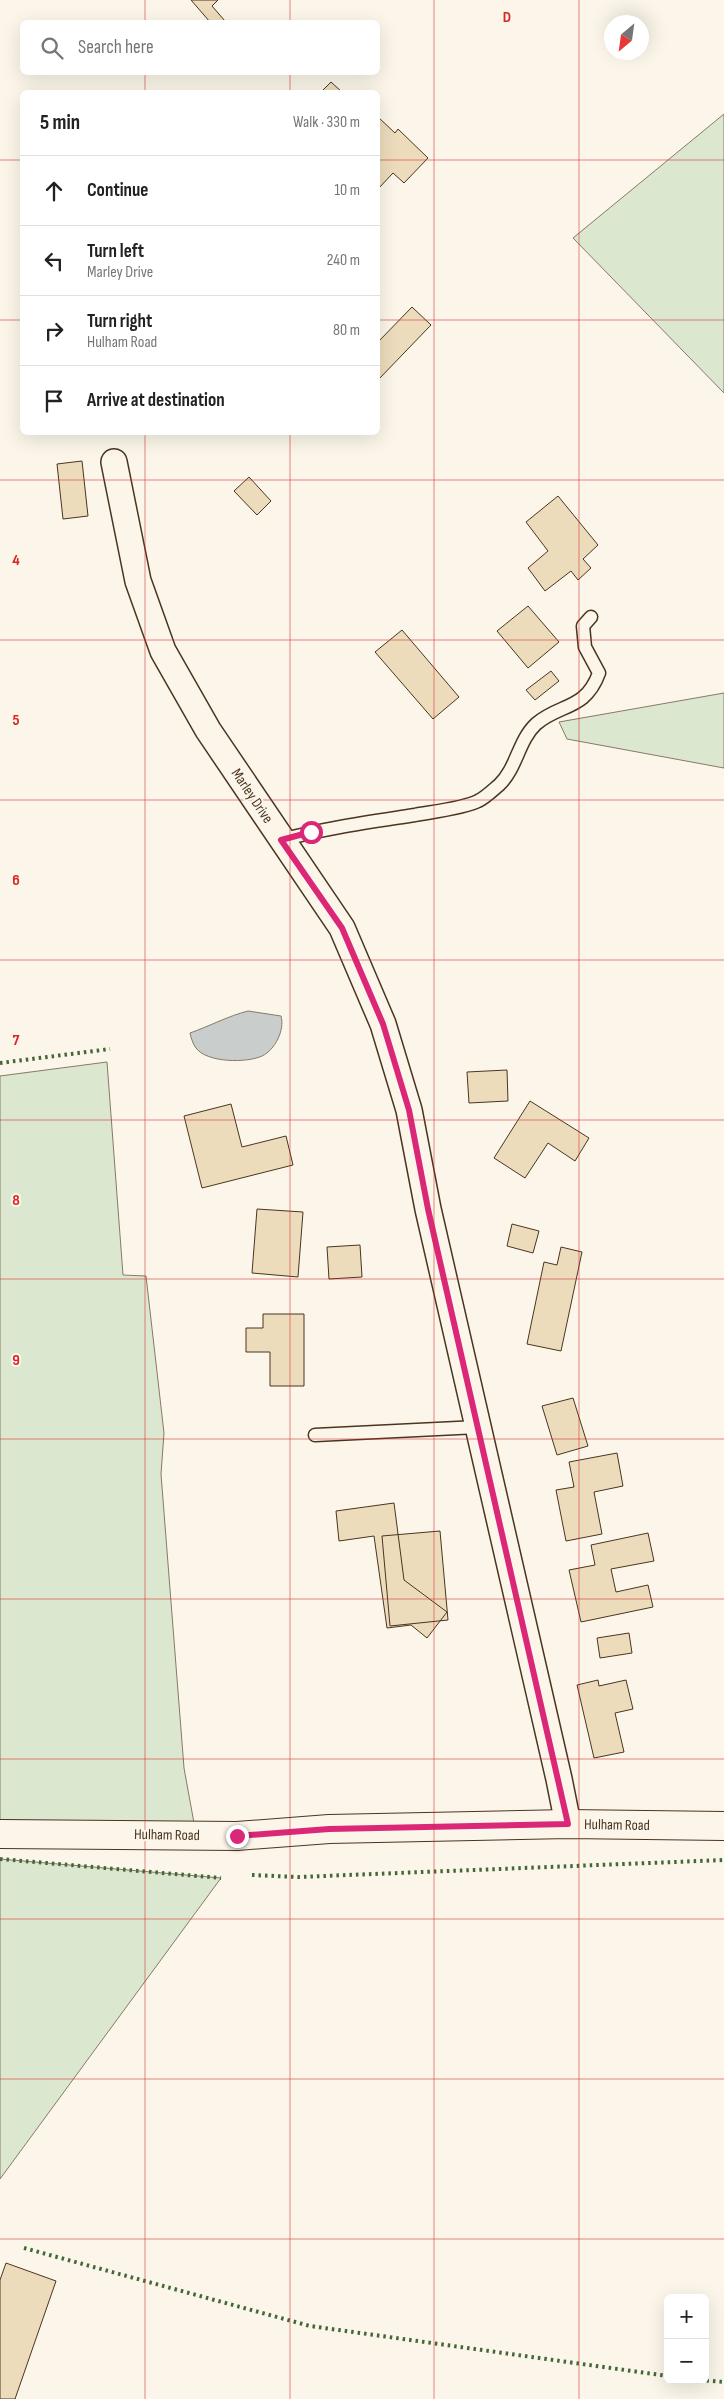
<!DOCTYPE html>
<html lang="en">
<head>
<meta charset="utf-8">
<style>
  body { margin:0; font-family:"Sofia Sans Condensed",sans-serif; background:#f2f2f2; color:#222 }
  .controls { position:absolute; right:15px; bottom:15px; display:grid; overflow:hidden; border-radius:8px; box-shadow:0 5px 20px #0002 }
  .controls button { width:45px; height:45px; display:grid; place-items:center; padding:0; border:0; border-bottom:1px solid #e0e0e0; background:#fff; color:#222; font:25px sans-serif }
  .compass { position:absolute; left:604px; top:15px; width:45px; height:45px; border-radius:50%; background:#fff; box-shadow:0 5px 20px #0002; rotate:209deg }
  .stop { position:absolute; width:15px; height:15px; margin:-11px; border:4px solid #db2777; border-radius:50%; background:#fff }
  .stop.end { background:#db2777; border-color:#fff; box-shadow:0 1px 5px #0008 }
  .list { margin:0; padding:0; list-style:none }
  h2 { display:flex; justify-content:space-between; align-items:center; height:65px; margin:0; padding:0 20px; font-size:21px }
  h2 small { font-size:16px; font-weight:400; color:#767676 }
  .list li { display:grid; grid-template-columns:32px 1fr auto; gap:15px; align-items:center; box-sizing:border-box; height:70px; padding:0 20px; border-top:1px solid #e0e0e0 }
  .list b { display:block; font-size:19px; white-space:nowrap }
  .list p { margin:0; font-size:16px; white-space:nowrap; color:#767676 }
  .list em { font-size:16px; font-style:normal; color:#767676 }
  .icon { flex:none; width:28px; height:28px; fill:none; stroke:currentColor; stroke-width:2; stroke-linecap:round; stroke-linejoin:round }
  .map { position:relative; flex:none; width:724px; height:2399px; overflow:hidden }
  .search { position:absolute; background:#fff; box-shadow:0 5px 20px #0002; left:20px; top:20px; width:360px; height:55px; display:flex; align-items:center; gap:12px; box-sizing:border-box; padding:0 18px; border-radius:8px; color:#767676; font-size:19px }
  .panel { position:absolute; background:#fff; box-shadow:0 5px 20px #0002; left:20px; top:90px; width:360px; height:345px; border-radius:8px }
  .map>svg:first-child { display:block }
</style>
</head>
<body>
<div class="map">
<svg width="724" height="2399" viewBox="0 0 724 2399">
  <rect width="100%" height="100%" fill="#fbf6e9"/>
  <path fill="#dce7d0" stroke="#887966" d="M724 114V393L573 238Z
    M724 693V768L567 739 559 722Z
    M107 1062 123 1275 146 1276 164 1433 161 1474 184 1768 194 1823 0 1820V1076Z
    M0 1859 221 1878 0 2179Z"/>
  <path fill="#c9cecd" stroke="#887966" d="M248 1011 281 1016C285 1030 275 1050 262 1056 247 1063 207 1063 196 1048 193 1044 191 1038 190 1033 210 1026 228 1016 248 1011Z"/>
  <path fill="#ecdcbc" stroke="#4a3520" d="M191 0H218L212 6 225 21 210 22Z
    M331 82 342 92H321Z
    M378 117 395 133 398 129 428 158 404 183 393 173 378 189Z
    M412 307 431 325 378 380V342Z
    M82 461 88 516 63 519 57 464Z
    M249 477 271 501 257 515 234 491Z
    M558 496 598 545 583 559 591 568 578 580 571 571 545 591 528 568 548 551 526 522Z
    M528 606 559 642 528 668 497 631Z
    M402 630 459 697 433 719 375 652Z
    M551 671 559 681 535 700 526 690Z
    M507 1070 508 1101 469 1103 467 1072Z
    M530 1101 589 1138 575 1161 548 1143 525 1178 494 1158Z
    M231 1104 242 1147 286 1136 293 1165 202 1188 184 1116Z
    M257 1209 303 1212 298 1277 252 1273Z
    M512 1224 539 1231 533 1253 507 1246Z
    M360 1245 362 1277 329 1279 327 1247Z
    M561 1247 582 1252 561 1351 527 1344 544 1262 557 1265Z
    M263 1314H304V1386H270V1352H246V1328H263Z
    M573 1398 588 1446 557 1455 542 1406Z
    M617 1453 623 1486 594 1492 602 1534 566 1541 556 1490 574 1487 569 1462Z
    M394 1503 404 1580 447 1612 427 1638 411 1625 387 1628 374 1536 339 1541 336 1511Z
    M440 1531 448 1620 390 1626 382 1536Z
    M648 1533 654 1561 611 1569 616 1592 648 1585 653 1607 581 1622 569 1570 595 1565 591 1545Z
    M629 1633 632 1653 600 1658 597 1638Z
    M598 1680 599 1686 626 1680 633 1709 615 1713 624 1752 594 1758 577 1685Z
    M6 2263 56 2281 15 2399H0V2280Z"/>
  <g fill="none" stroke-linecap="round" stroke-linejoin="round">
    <defs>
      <path id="service" d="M281 840C325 828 370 822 415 815 431 812 465 808 478 801 485 798 493 790 499 785 517 768 518 741 536 724 560 703 585 711 599 673L585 647 583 626 591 617
        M315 1435 478 1427"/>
      <path id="minor" d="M114 462 138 581 163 651 208 730 342 928 383 1024 409 1110 428 1209 559 1779 568 1824"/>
      <path id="tertiary" d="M0 1834 237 1836 329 1829 568 1824 724 1826"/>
    </defs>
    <use href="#service" stroke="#4a3520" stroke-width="15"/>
    <use href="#minor" stroke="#4a3520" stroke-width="28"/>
    <use href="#tertiary" stroke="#4a3520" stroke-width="30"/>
    <use href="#service" stroke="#fbf6e9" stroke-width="12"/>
    <use href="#minor" stroke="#fbf6e9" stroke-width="25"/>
    <use href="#tertiary" stroke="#fbf6e9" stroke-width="28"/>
    <path stroke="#436837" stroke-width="4" stroke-dasharray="2.5 4" stroke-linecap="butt" d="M0 1063 110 1049
      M0 1859 221 1878
      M252 1875 298 1877 724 1860
      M24 2248 310 2326 668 2376
      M700 2380 724 2382"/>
  </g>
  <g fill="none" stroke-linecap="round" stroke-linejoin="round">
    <path stroke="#db2777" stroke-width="6" d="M237 1836 329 1829 568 1824 428 1209 409 1110 383 1024 342 928 281 840 311 832"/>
  </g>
  <path fill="none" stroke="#d62828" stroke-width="1" stroke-opacity="0.55" d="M145 0V22M290 0V22M434 0V2399M579 0V2399M145 72V92M290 72V92M0 160H22M378 160H724M0 320H22M378 320H724M145 432V2399M290 432V2399M0 480H724M0 640H724M0 800H724M0 960H724M0 1120H724M0 1279H724M0 1439H724M0 1599H724M0 1759H724M0 1919H724M0 2079H724M0 2239H724"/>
  <g text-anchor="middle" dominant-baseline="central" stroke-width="4" stroke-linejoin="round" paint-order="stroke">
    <g font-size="15" fill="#4a3520" stroke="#fbf6e9">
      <text transform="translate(252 796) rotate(56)">Marley Drive</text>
      <text transform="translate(617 1825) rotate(1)">Hulham Road</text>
      <text transform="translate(167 1835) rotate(1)">Hulham Road</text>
    </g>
  </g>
  <g font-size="16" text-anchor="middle" font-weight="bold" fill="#d62828" stroke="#fbf6e9" stroke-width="4" stroke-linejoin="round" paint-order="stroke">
    <text x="507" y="22">D</text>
    <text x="16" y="565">4</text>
    <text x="16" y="725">5</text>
    <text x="16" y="885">6</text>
    <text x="16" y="1045">7</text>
    <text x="16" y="1205">8</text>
    <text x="16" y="1365">9</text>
  </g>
</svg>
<div class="controls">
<button>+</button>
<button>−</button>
</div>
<svg class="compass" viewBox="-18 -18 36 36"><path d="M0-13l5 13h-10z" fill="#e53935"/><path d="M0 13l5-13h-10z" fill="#767676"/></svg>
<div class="stop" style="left:311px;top:832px"></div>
<div class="stop end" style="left:237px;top:1836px"></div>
<div class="search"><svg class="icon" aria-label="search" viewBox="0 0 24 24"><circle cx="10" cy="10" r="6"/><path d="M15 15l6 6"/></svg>Search here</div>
<section class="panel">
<h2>5 min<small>Walk · 330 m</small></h2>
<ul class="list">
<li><svg class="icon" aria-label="ahead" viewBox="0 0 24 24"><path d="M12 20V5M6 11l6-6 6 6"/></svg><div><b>Continue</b></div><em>10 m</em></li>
<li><svg class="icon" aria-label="left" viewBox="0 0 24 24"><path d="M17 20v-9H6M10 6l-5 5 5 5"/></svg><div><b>Turn left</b><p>Marley Drive</p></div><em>240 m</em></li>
<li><svg class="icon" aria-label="right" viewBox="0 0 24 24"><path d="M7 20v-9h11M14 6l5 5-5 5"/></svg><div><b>Turn right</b><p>Hulham Road</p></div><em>80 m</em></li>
<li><svg class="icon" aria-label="arrive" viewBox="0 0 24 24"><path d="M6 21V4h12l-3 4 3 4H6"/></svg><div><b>Arrive at destination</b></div></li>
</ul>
</section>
</div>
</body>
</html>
